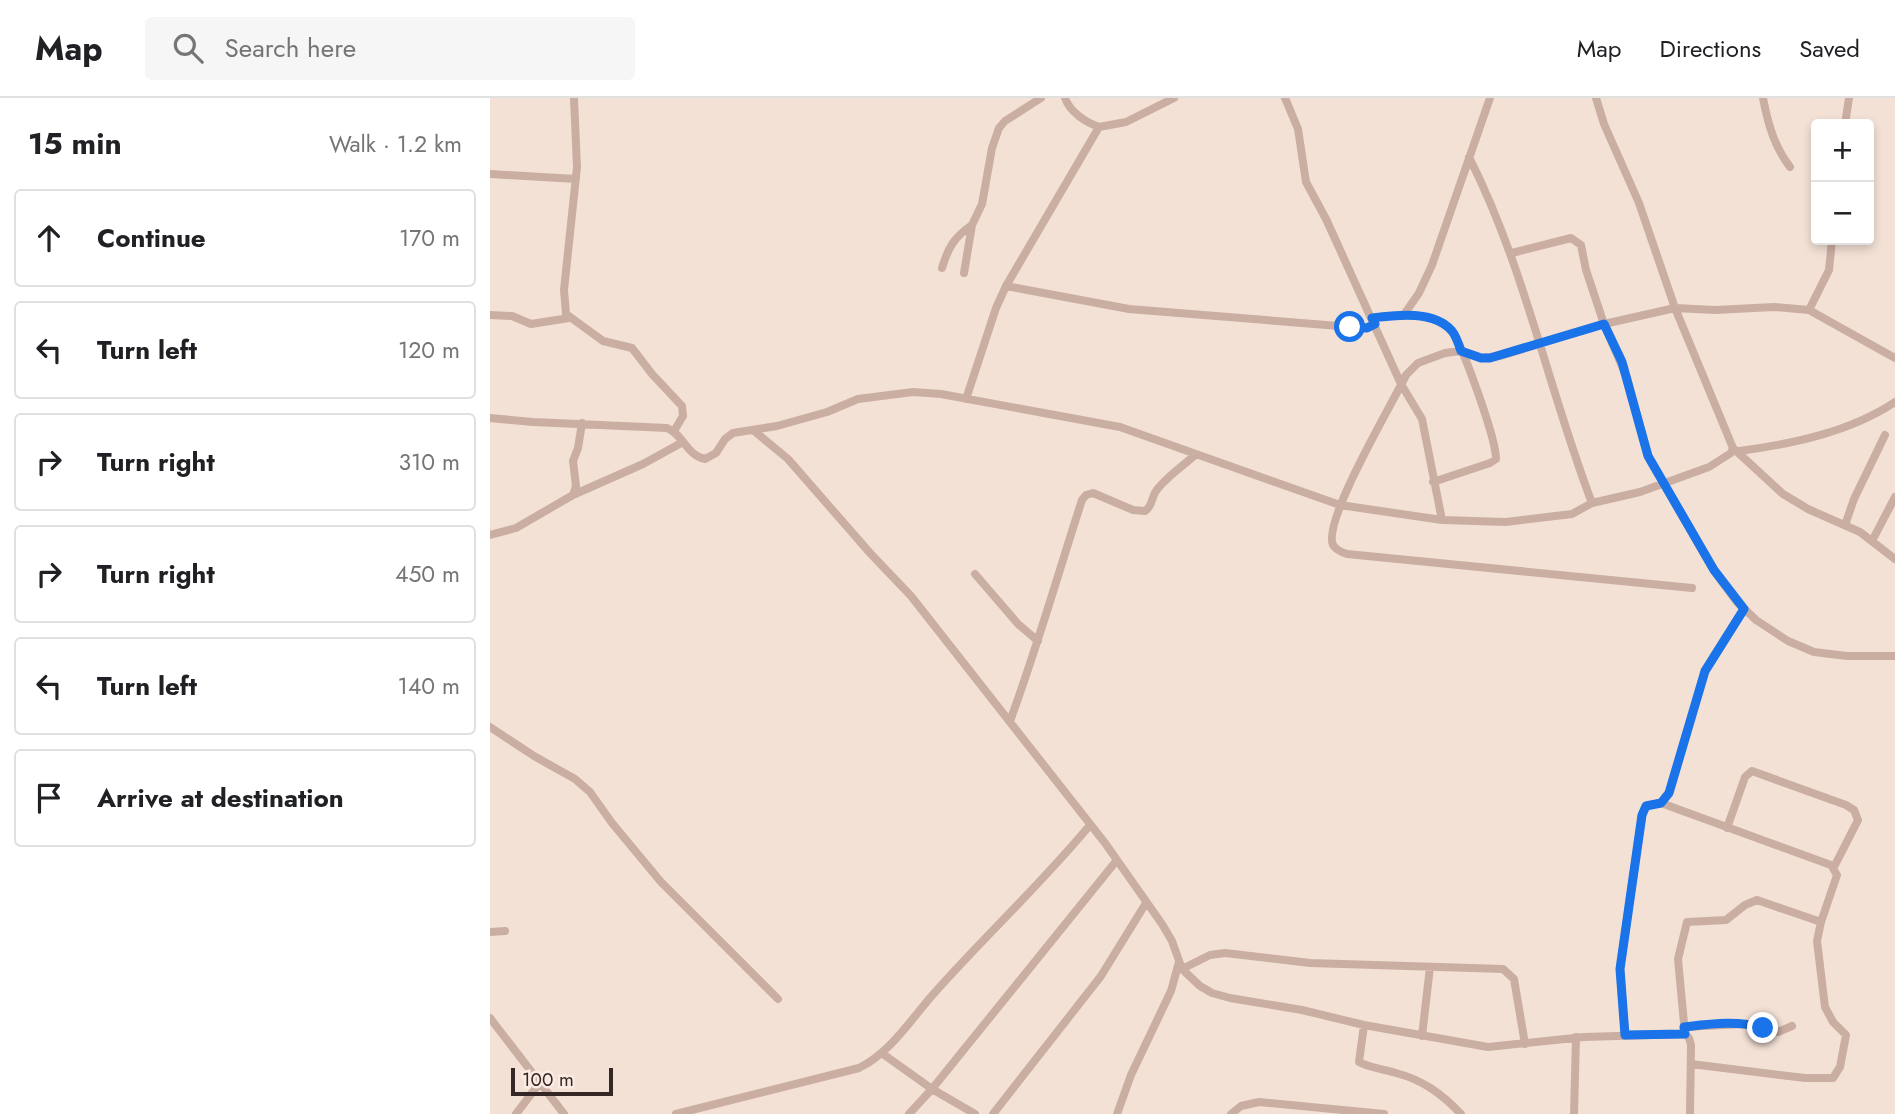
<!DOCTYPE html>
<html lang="en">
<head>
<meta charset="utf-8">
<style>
  body { margin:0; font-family:Jost,sans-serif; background:#f6f6f6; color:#202124 }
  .controls { position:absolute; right:21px; top:21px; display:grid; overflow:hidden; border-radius:7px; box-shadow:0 4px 10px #0003 }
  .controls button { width:63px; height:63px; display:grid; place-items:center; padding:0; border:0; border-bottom:2px solid #e0e0e0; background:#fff; color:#202124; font:35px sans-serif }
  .scale { position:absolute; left:21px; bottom:18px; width:102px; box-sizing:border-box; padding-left:7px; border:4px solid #352725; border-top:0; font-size:19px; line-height:24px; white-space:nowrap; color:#352725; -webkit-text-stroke:5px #faece3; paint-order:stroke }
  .stop { position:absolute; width:21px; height:21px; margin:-16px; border:5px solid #1a73e8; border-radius:50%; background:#fff }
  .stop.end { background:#1a73e8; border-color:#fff; box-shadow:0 2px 7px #0008 }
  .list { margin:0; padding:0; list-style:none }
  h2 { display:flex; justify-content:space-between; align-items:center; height:91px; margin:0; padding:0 28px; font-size:30px }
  h2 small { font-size:23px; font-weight:400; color:#757577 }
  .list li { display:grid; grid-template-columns:46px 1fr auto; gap:21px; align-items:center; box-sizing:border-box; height:98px; margin:0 14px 14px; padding:0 14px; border:2px solid #e0e0e0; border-radius:7px }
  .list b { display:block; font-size:26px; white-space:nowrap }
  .list em { font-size:23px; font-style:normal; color:#757577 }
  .icon { flex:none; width:38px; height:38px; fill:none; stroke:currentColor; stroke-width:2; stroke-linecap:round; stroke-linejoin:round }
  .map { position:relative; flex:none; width:1405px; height:1016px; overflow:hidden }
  header { display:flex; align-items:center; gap:42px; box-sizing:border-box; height:98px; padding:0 35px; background:#fff; border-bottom:2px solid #e0e0e0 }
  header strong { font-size:33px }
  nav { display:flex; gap:38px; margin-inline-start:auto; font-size:24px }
  .search { width:490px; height:63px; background:#f6f6f6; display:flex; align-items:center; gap:18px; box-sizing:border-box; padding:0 24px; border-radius:7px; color:#757577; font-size:26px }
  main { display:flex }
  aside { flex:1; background:#fff }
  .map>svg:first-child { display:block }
</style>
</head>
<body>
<header>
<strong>Map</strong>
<div class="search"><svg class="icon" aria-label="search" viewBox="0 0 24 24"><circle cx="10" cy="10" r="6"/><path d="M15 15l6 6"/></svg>Search here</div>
<nav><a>Map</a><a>Directions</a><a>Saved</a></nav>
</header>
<main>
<aside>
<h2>15 min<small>Walk · 1.2 km</small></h2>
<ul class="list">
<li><svg class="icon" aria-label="ahead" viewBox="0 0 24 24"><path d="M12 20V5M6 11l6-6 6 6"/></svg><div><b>Continue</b></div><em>170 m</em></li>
<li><svg class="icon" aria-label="left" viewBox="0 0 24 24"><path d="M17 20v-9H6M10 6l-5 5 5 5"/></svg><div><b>Turn left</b></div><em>120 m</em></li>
<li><svg class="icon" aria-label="right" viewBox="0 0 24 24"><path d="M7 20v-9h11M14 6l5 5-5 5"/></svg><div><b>Turn right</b></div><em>310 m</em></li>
<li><svg class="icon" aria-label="right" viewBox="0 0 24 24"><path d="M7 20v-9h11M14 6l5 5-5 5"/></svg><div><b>Turn right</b></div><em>450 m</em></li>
<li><svg class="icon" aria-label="left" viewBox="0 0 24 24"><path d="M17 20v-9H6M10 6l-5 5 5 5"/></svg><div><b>Turn left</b></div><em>140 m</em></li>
<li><svg class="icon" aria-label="arrive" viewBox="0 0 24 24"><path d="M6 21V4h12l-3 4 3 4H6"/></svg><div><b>Arrive at destination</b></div></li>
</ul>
</aside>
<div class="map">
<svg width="1405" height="1016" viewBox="0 0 1405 1016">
  <rect width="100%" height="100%" fill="#f3e1d6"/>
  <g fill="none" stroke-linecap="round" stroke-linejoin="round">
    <path stroke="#cbaea2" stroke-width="8" d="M84 0 87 69 74 192 76 216 113 243 142 250 162 276 192 308 193 318 184 333
      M575 0C580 14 595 24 609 29L636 24 684 0
      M795 0 808 31 816 84 836 121 911 286 932 321 952 422
      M1273 0C1278 26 1284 48 1300 69
      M1355 26 1359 0
      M979 59C1035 170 1058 290 1102 405
      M0 76 86 81
      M1022 155 1081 140 1091 147 1096 172 1114 226 1137 280 1158 358 1224 473 1246 503 1266 522 1298 543 1324 554 1357 558H1405
      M452 170C458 150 464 139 482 127
      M474 175 482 127 492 106 502 50 509 30 515 23 551 0
      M516 188 639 211 874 230 885 226
      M1319 212 1339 172 1342 142
      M0 217 22 218 41 226 79 220
      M913 218 929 195 942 167 1000 0
      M882 220C904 217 932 214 952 225 957 227 961 232 964 236 975 256 1006 340 1006 361L1000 365 943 384
      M476 301 506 210 516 188 609 29
      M0 320 43 324 177 330C193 336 197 358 215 361L226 355 235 341 243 335 287 328 337 314 368 301 423 294 451 296 630 329 850 407 952 422 1016 424 1082 416 1102 405 1150 394 1219 369 1241 355 1243 350 1185 210 1149 105 1114 26 1106 0
      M263 332 298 361 380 455 421 498 615 745 672 826 682 843 692 871 710 888 722 895 740 900 812 912 874 927 998 949 1094 939 1195 936 1199 940 1201 947 1200 1016
      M1243 350 1293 396 1318 411 1370 434 1405 461
      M1249 353C1302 346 1360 334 1405 304
      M83 397 153 366 193 344
      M1355 427 1364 401 1395 337
      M0 437 26 430 83 397 86 388 83 363 88 350 92 325
      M1382 443 1405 399
      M485 476 528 526 548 543
      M1202 490 857 456C851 454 846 452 843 447 832 423 903 305 916 277L928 265 955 255 971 253 991 260 1010 258 1114 226 1185 210 1225 212 1284 209 1319 212 1405 260
      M520 623C547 550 568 476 592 402L596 397 603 395 643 412 655 413C663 408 661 400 666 393 676 379 693 368 705 357
      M0 629 44 658 85 681 100 694 122 725 171 784 288 901
      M1171 705 1341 767 1347 777 1331 824 1327 843 1335 909 1343 924 1356 937 1350 969 1343 980H1315L1201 966
      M1237 730 1255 679 1262 673 1356 707 1364 712 1368 722 1344 769
      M0 834 15 833
      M692 871 720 857 735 855 820 865 1013 871 1024 881 1035 946
      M0 920 74 1016
      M874 927 869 964C880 970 894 971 906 975 933 982 952 996 971 1016
      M1194 929 1254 926 1288 934 1302 928
      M1195 936 1188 861 1197 824 1236 822 1255 807 1267 802 1331 824
      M1135 937 1130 871 1152 717 1156 708 1171 705 1179 695 1215 573 1254 511
      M932 938 940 869
      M393 956 442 991 485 1016
      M26 1016 51 983
      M186 1016 369 970C402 954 422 919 447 892 497 836 552 785 600 727
      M419 1016 442 991 627 762
      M503 1016 611 878 656 805
      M627 1016 641 977 681 893 689 864
      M741 1016 751 1008 769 1004 894 1016
      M1084 1016 1086 939"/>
  </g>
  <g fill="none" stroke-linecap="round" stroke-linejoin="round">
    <path stroke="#1a73e8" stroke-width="9" d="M860 229 877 230 885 226 882 220C906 217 944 212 962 233 966 238 969 247 971 253L991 260H1000L1114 226 1132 264 1158 358 1224 472 1254 511 1215 573 1179 695 1171 705 1156 708 1152 717 1130 871 1135 937 1195 936 1194 929C1220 926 1248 922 1273 930"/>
  </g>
</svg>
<div class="controls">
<button>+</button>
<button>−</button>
</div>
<div class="scale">100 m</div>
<div class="stop" style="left:860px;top:229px"></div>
<div class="stop end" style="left:1273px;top:930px"></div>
</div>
</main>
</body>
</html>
